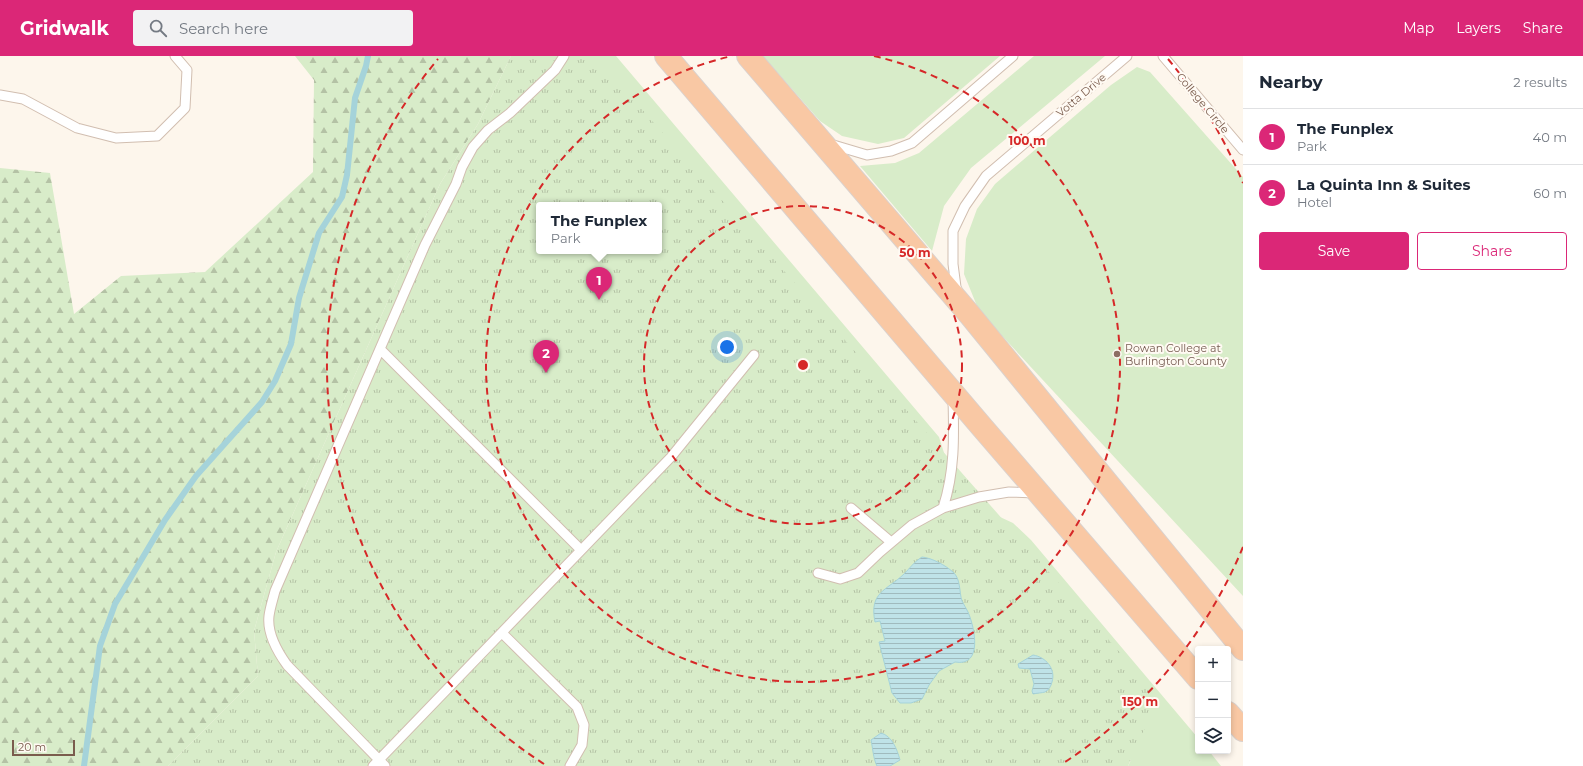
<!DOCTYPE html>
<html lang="en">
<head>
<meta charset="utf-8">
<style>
  body { margin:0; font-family:Montserrat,sans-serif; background:#f2f2f3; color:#1f2937 }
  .controls { position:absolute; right:12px; bottom:12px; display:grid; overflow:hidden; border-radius:4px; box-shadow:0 2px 6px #0003 }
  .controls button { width:36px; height:36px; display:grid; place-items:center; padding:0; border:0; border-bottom:1px solid #e0e1e3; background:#fff; color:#1f2937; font:20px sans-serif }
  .scale { position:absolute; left:12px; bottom:10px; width:63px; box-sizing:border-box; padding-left:4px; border:2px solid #7a5c4d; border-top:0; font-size:11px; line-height:14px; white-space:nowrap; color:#7a5c4d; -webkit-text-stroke:3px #fffaf3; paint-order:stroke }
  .you { position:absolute; left:727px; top:291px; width:14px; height:14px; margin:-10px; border:3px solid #fff; border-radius:50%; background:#1a73e8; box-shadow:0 0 0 6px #1a73e833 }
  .badge { display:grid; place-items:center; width:26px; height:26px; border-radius:50%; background:#db2777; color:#fff; font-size:13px; font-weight:700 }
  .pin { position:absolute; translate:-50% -33px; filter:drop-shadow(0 1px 2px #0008) }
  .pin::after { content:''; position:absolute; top:21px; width:14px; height:12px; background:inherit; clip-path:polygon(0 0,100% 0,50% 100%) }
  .popup { position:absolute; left:536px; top:146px; width:126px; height:52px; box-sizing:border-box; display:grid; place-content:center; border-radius:4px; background:#fff; filter:drop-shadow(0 1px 3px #0005); font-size:13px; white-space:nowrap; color:#747a83 }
  .popup b { font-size:15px; color:#1f2937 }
  .popup::after { content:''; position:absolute; left:50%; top:100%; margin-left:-8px; border:8px solid transparent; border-top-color:#fff }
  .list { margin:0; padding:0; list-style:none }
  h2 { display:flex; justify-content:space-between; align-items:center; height:52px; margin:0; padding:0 16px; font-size:17px }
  h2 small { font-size:13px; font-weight:400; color:#747a83 }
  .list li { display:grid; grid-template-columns:26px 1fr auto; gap:12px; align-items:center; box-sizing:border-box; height:56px; padding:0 16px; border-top:1px solid #e0e1e3 }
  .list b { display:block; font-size:15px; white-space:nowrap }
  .list p { margin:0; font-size:13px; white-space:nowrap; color:#747a83 }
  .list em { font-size:13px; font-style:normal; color:#747a83 }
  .actions { display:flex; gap:8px; padding:12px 16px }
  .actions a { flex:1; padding:9px 0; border:1px solid #db2777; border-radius:4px; text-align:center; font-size:14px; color:#db2777 }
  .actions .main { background:#db2777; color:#fff }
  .icon { flex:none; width:22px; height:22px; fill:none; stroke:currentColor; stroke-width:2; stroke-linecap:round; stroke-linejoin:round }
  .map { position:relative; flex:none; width:1243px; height:710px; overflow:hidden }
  header { display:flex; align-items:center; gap:24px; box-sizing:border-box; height:56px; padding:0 20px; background:#db2777; color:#fff }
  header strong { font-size:19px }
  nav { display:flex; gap:22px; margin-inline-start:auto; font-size:14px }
  .search { width:280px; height:36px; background:#f2f2f3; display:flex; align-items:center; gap:10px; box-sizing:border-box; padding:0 14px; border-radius:4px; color:#747a83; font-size:15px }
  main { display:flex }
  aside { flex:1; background:#fff }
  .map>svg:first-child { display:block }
</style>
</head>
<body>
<header>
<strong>Gridwalk</strong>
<div class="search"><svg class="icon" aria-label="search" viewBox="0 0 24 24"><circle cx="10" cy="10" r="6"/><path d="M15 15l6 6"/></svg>Search here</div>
<nav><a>Map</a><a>Layers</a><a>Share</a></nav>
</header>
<main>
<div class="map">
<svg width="1243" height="710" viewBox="0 0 1243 710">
  <defs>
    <pattern id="forest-firs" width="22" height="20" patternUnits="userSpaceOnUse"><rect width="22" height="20" fill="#d8ecc9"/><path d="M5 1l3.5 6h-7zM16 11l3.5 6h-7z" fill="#b4c2a5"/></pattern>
    <pattern id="park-tufts" width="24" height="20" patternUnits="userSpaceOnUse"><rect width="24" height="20" fill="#d8ecc9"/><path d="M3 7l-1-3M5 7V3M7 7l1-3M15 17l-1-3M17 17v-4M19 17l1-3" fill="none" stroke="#b4c2a5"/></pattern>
    <pattern id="water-rules" width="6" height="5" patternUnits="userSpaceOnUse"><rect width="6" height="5" fill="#bfe3e8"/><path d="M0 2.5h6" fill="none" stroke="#a0bbbe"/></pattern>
  </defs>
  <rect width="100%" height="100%" fill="#fdf6ec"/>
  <path fill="#d8ecc9" d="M580 0H616L939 381 945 400Z
    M763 0H1000L904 82 878 88 842 80 820 65Z
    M1034 0H1105L971 112 944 150 932 195 860 110 895 107 919 97Z
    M1137 11 1150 16 1243 121V540L979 255 964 218 966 183 977 153 995 128 1111 29Z
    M987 455 1013 467 1031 484 1198 682V695H1209L1221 710H1128L1131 704Z"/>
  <path fill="url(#forest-firs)" d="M295 0H511L478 68 440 128 276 496 254 575 258 620 168 710H0V112L50 117 74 258 121 220 205 216 313 116 314 24Z"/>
  <path fill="url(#park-tufts)" fill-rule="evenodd" d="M511 0H595L1159 641 1128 710H168L258 620 254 575 276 496 440 128 478 68ZM539 149H659V195H539Z"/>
  <path fill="url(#water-rules)" stroke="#a5d3da" d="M922 501C932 502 945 509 953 516 961 523 959 536 962 545 964 549 966 552 968 556 975 572 983 611 955 606L939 615 929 629 922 643 911 647H900L892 637 879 586 885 585 880 565 875 566C869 536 886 535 904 518 910 512 914 506 922 501Z
    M1033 599C1046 601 1056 613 1052 626 1051 630 1049 634 1045 636 1042 637 1037 637 1033 638L1032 635 1034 628 1030 613 1019 612 1018 608Z
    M881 677C892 680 897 693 900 704L890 710H877C873 702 873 693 871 684Z"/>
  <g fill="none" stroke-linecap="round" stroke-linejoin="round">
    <path stroke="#a5d3da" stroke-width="6" d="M84 710 100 590 115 548 165 464 196 420 262 346 275 325 291 288 299 242 319 177 342 141 347 119 355 42 366 10 368 0"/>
    <defs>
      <path id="service" d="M1163 0 1243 94
        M0 39 23 43 77 72 116 82 157 80 185 52 187 14 175 0
        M830 88 867 99 891 95 912 87 1013 0
        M958 236 956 231 953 208V175L965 150 986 120 1127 0
        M380 293 581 494
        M851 452 891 486
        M943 452C955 415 954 381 953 343
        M818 517 840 523 858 517 880 496 912 469 943 452 979 441 1009 436 1036 437
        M502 577 577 651 584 669 582 689 570 710
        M373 710 671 401 754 299
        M385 710 287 609C277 595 267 577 269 560 270 552 273 543 275 535L425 189 456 128 462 111 473 91 488 74 510 57 555 14 564 0"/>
      <path id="trunk" d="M666 0 981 370 1198 622
        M748 0 970 259 1243 593
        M1228 657 1243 674"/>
    </defs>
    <use href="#service" stroke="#d1beb0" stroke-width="11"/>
    <use href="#trunk" stroke="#dad1cd" stroke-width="24"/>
    <use href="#service" stroke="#fff" stroke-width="9"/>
    <use href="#trunk" stroke="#f9c8a4" stroke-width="22"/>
  </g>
  <g fill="none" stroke="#d62828" stroke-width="2" stroke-dasharray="7 5">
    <circle cx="803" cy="309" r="159"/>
    <path d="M874 0A317 317 0 1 1 732 0"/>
    <path d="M1243 491A476 476 0 0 1 1062 708M544 708A476 476 0 0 1 438 3M1168 3A476 476 0 0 1 1243 127"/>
  </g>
  <circle fill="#8d6e63" stroke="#fffaf3" stroke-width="1.5" cx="1117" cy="298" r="4"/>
  <g text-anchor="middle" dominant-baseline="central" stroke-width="4" stroke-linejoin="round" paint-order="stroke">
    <g font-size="11" fill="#7a5c4d" stroke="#fffaf3">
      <text transform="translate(1081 39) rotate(-40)">Votta Drive</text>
      <text transform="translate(1203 47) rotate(50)">College Circle</text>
    </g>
    <g font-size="11" fill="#785e54" stroke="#fffaf3" text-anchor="start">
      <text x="1125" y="292">Rowan College at<tspan x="1125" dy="13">Burlington County</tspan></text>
    </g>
  </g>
  <circle cx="803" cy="309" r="6" fill="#d62828" stroke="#fffaf3" stroke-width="2"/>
  <g font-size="12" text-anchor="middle" font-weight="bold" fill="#d62828" stroke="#fffaf3" stroke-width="4" stroke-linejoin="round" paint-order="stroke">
    <text x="1027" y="89">100 m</text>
    <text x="915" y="201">50 m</text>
    <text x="1140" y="650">150 m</text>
  </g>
</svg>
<div class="controls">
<button>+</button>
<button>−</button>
<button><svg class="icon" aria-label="layers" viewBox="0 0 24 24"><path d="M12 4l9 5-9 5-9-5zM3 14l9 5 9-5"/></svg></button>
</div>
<div class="scale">20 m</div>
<div class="you"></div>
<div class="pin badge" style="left:599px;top:244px">1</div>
<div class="popup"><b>The Funplex</b>Park</div>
<div class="pin badge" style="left:546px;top:317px">2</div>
</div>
<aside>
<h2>Nearby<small>2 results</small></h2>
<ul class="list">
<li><span class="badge">1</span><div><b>The Funplex</b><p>Park</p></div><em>40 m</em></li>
<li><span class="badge">2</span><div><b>La Quinta Inn &amp; Suites</b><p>Hotel</p></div><em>60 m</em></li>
</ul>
<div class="actions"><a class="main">Save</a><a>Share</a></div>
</aside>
</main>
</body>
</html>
